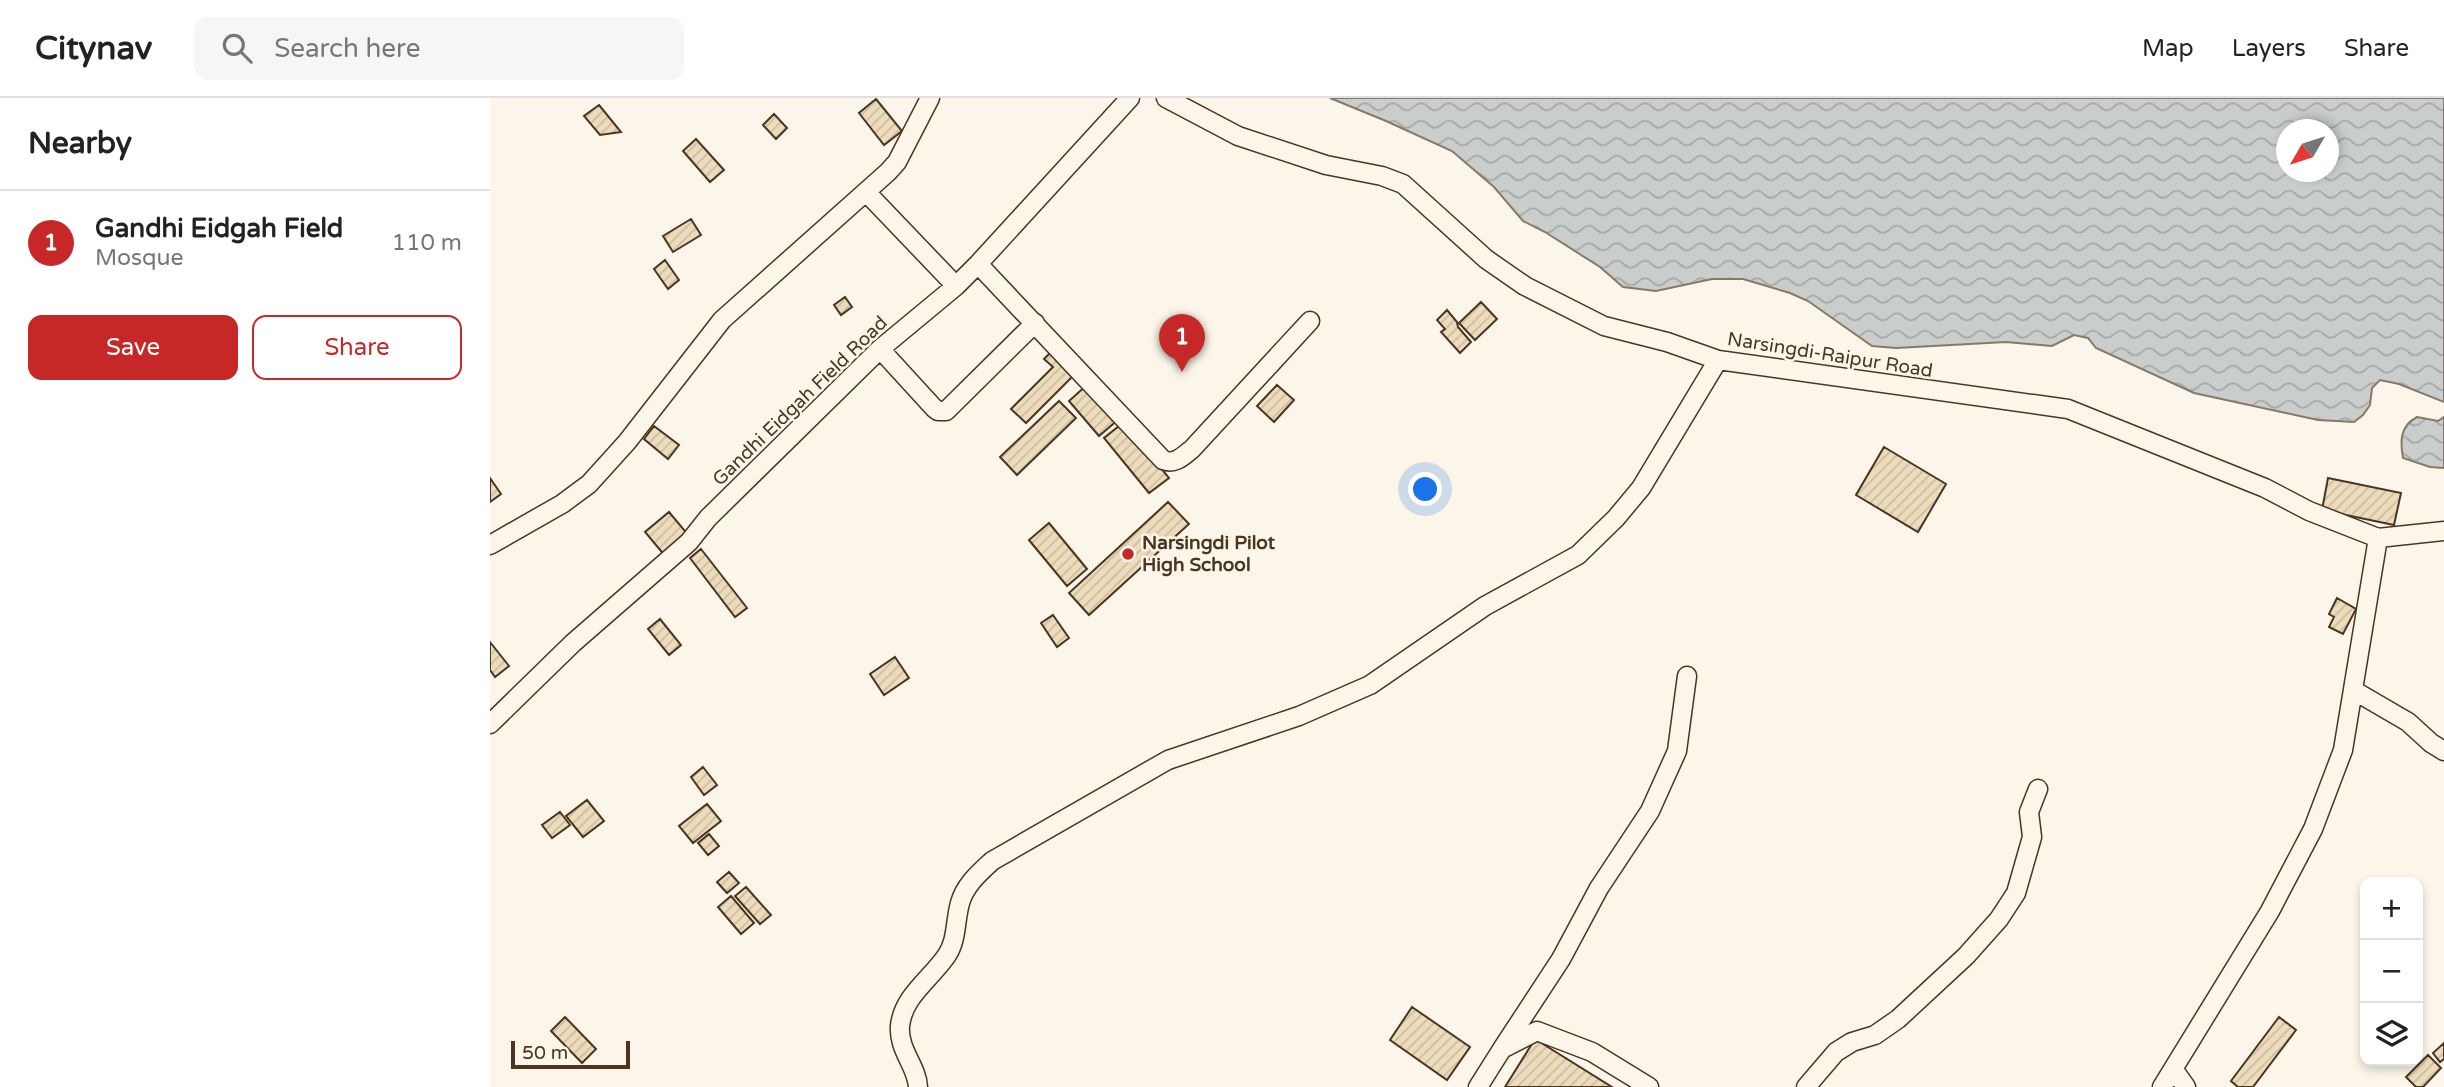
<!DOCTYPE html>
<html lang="en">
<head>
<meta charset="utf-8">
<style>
  body { margin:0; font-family:"Varela Round",sans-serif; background:#f6f6f6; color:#222 }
  .controls { position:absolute; right:21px; bottom:21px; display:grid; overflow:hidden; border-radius:14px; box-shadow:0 4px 10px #0003 }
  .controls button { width:63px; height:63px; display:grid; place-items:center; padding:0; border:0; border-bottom:2px solid #e0e0e0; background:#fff; color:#222; font:35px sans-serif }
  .compass { position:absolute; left:1786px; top:21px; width:63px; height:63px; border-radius:50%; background:#fff; box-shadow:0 4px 10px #0003; rotate:231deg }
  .scale { position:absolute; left:21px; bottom:18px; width:119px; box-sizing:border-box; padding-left:7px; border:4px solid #4a3520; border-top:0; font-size:19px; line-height:24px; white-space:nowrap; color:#4a3520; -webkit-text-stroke:5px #fbf6e9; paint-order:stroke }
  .you { position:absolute; left:936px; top:392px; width:24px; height:24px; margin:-18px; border:5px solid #fff; border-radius:50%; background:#1a73e8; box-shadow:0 0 0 10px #1a73e833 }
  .badge { display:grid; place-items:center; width:46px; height:46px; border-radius:50%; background:#c62828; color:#fff; font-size:23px; font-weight:700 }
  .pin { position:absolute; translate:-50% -58px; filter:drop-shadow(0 2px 4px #0008) }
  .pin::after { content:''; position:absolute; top:37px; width:24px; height:21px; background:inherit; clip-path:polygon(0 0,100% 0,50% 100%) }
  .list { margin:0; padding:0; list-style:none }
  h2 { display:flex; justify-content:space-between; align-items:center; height:91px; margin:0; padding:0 28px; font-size:30px }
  h2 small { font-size:23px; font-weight:400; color:#767676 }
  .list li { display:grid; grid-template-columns:46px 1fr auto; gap:21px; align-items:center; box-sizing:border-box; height:105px; padding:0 28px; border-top:2px solid #e0e0e0 }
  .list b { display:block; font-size:26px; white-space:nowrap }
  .list p { margin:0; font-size:23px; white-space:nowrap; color:#767676 }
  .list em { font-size:23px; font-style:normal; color:#767676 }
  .actions { display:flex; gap:14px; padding:21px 28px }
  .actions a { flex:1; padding:16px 0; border:2px solid #c62828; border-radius:14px; text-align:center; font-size:24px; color:#c62828 }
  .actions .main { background:#c62828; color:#fff }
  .icon { flex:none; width:38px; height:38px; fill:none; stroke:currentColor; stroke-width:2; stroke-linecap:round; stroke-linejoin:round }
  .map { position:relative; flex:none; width:1954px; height:989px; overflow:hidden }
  header { display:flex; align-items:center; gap:42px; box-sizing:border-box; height:98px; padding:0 35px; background:#fff; border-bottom:2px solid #e0e0e0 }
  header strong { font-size:33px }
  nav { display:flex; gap:38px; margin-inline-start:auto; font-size:24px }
  .search { width:490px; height:63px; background:#f6f6f6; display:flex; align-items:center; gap:18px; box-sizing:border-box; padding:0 24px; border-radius:14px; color:#767676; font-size:26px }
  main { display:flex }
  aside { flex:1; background:#fff }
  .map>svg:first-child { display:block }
</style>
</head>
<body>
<header>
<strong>Citynav</strong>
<div class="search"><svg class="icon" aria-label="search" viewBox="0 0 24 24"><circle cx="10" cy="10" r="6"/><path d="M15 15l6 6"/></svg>Search here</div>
<nav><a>Map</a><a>Layers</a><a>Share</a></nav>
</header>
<main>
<aside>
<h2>Nearby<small></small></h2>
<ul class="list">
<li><span class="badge">1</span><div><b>Gandhi Eidgah Field</b><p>Mosque</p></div><em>110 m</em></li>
</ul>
<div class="actions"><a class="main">Save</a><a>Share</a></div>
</aside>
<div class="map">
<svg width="1954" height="989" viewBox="0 0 1954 989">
  <defs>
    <pattern id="water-waves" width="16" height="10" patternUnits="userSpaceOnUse" patternTransform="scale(1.75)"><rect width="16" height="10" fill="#c9cecd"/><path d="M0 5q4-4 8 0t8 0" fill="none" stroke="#a5a8a6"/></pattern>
    <pattern id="building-hatch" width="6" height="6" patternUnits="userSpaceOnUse" patternTransform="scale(1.75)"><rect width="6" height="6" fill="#ecdcbc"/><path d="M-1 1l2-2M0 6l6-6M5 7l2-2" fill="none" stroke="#ccbda1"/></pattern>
  </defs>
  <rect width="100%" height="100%" fill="#fbf6e9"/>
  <path fill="url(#water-waves)" stroke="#887966" stroke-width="2" fill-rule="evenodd" d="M840 0H1954V304L1909 286 1890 282 1882 290 1880 307 1873 317 1864 324 1828 322 1704 295 1606 250 1598 240 1584 237 1562 248 1516 244 1406 250 1382 248 1318 203 1300 195 1253 181H1222L1166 193 1133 189 1110 169 1055 134 1033 123 1004 89 962 53 896 23ZM1797 32H1839V74H1797Z
    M1927 319 1948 323 1954 319V370L1940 369 1913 360C1910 343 1910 328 1927 319Z"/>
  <path fill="url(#building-hatch)" stroke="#4a3520" stroke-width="2" d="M386 1 412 33 394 47 369 15Z
    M109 7 131 34 110 37 94 18Z
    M284 16 297 30 286 41 273 27Z
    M206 41 234 72 220 84 193 53Z
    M201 121 211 137 183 154 173 138Z
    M175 162 189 182 178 191 164 171Z
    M355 199 362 209 351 217 344 207Z
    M991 204 1007 221 985 242 969 225Z
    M957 212 967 224 968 229 981 244 970 255 951 234 955 231 947 222Z
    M561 254 584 277 536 325 521 311 563 269 554 261Z
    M598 286 629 321 609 338 579 303Z
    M787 287 804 302 784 324 767 308Z
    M569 303 586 320 527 377 510 359Z
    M634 324 679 380 659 395 614 340Z
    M164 328 189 347 178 361 154 341Z
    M1394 349 1456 386 1428 434 1366 397Z
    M0 380 11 396 0 404Z
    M1838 380 1911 395 1904 427 1832 412Z
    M678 404 699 426 599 517 579 495Z
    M179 414 200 439 176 459 155 434Z
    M559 425 597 471 577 488 539 442Z
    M211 451 257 510 245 519 200 460Z
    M1847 500 1866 511 1853 536 1839 529 1844 519 1839 516Z
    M563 517 579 540 567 549 551 525Z
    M170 521 191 547 179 557 158 531Z
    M0 544 19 568 5 579 0 572Z
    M405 559 419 580 394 597 380 576Z
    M213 669 227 687 214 697 201 679Z
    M97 702 114 723 93 739 76 718Z
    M217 706 231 723 203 745 189 728Z
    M70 714 80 727 62 740 52 727Z
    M219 736 229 748 218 757 208 745Z
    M239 774 249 785 237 795 227 784Z
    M256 789 281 817 270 826 245 798Z
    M241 798 264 825 251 836 228 809Z
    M922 909 980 949 957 982 900 942Z
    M75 919 106 951 92 965 61 933Z
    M1789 919 1806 932 1763 989H1748L1741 983Z
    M1045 941 1122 989H1015Z
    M1954 945V961L1950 964 1943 955Z
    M1938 957 1951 970 1933 989H1926L1916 979Z"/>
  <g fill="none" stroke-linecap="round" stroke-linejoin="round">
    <defs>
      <path id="minor" d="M676 0 748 38 836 67 892 78 913 86 996 161 1035 188 1114 228 1177 244 1228 262 1578 311 1775 390 1819 413 1888 440 1954 433
        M377 95 466 188
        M488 166 673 362C685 367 693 358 702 351L820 223
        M390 251 444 310 448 313H456L545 225
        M0 447 72 406 99 386 137 344 232 222 398 74 407 64 440 0
        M1863 592 1918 624 1941 645 1954 653
        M0 626 83 545 199 444 218 420 390 251 466 188 488 166 640 0
        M1012 951 1071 861 1109 790 1160 713 1187 653 1197 578
        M1684 972 1696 989
        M428 989C427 968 408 952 410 928 413 898 441 881 457 857 467 842 465 823 470 805 475 787 489 775 502 763L678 662 809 618 880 587 995 508 1088 457 1126 420 1151 390 1228 262
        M988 989 1012 951 1047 933 1102 954 1159 989
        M1316 989 1346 954 1362 944 1385 937 1408 921 1476 858 1509 821 1526 795 1542 739 1539 714 1548 691
        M1672 989 1780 813 1823 731 1853 652 1888 440"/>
    </defs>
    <use href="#minor" stroke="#4a3520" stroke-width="21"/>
    <use href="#minor" stroke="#fbf6e9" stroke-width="18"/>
  </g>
  <circle fill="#c62828" stroke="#fbf6e9" stroke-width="2.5" cx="638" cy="456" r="7"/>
  <g text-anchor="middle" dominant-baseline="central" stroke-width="5" stroke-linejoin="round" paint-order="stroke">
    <g font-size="19" fill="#4a3520" stroke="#fbf6e9">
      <text transform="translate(1340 257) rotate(9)">Narsingdi-Raipur Road</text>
      <text transform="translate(310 303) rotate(-44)">Gandhi Eidgah Field Road</text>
    </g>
    <g font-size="19" font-weight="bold" fill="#4a3520" stroke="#fbf6e9" text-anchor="start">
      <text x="652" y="445">Narsingdi Pilot<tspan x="652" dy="22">High School</tspan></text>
    </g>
  </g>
</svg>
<div class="controls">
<button>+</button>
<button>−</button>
<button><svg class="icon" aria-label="layers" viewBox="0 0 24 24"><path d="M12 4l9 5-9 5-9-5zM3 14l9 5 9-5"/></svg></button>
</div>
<svg class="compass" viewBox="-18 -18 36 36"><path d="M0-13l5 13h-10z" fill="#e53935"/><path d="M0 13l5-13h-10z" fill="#767676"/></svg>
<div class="scale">50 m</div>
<div class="you"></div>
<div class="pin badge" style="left:692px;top:274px">1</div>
</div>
</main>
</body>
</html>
